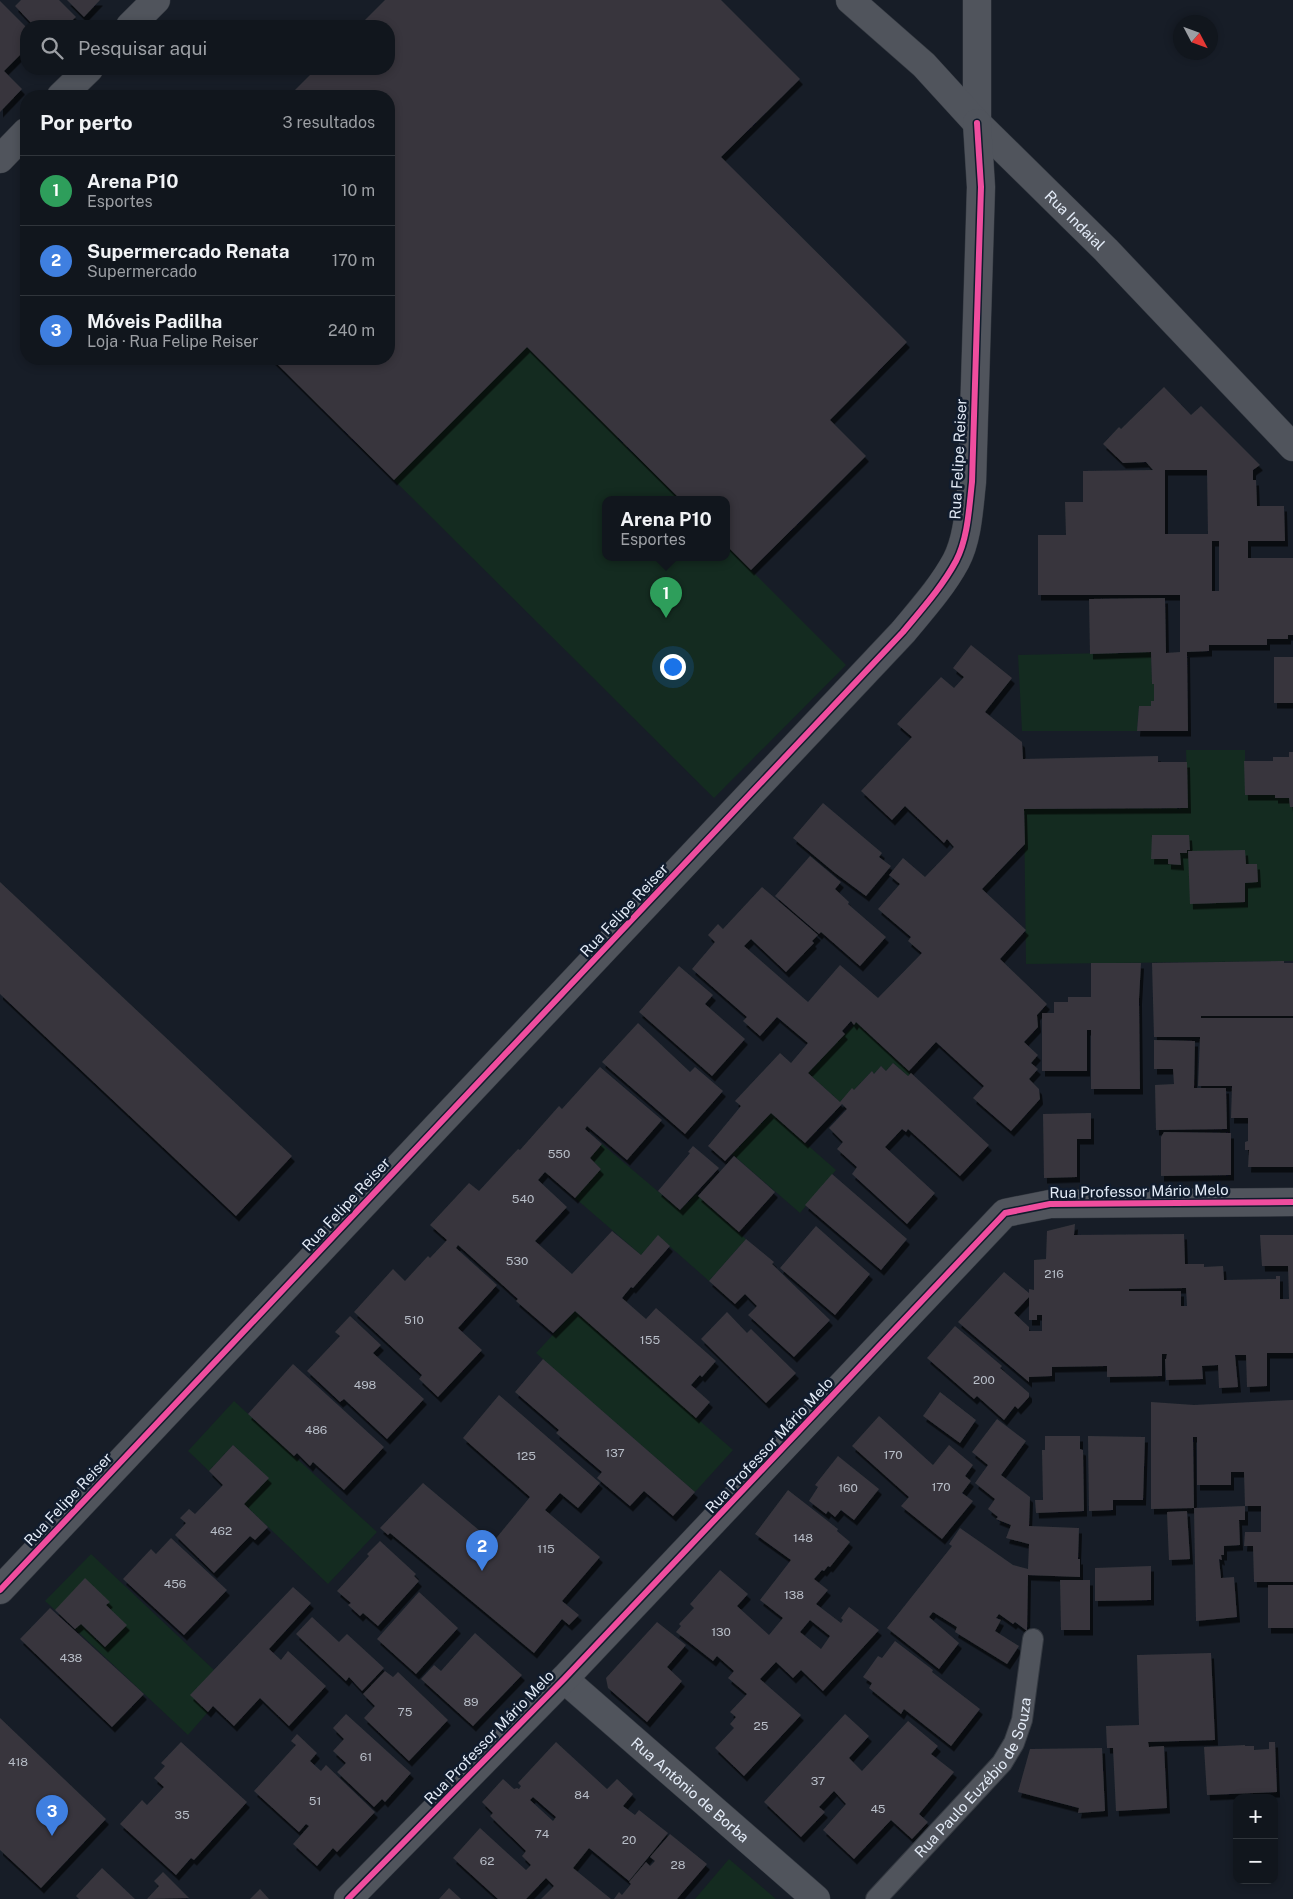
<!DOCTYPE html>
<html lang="pt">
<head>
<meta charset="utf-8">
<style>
  body { margin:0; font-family:"Public Sans",sans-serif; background:#1a1f26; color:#f1f3f6 }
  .controls { position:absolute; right:15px; bottom:15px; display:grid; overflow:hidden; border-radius:10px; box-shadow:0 2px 8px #0003 }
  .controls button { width:45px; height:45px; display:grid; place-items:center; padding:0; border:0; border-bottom:1px solid #30353b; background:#11161d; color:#f1f3f6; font:25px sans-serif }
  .compass { position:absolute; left:1173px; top:15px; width:45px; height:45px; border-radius:50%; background:#11161d; box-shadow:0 2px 8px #0003; rotate:131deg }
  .you { position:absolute; left:672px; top:666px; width:18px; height:18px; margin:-12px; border:4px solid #fff; border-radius:50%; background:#1a73e8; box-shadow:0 0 0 8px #1a73e833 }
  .badge { display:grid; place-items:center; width:32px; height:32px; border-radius:50%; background:#db2777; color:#fff; font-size:16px; font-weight:700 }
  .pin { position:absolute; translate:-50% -41px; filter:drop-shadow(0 1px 2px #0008) }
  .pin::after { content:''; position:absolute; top:26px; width:18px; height:15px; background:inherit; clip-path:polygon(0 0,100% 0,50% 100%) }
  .popup { position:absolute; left:602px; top:496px; width:128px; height:65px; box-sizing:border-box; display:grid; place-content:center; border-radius:10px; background:#11161d; filter:drop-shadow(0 1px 4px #0005); font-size:16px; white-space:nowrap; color:#9c9fa4 }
  .popup b { font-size:19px; color:#f1f3f6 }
  .popup::after { content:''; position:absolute; left:50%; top:100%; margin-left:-10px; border:10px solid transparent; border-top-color:#11161d }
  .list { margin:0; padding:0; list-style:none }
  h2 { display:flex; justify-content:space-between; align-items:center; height:65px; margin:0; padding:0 20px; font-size:21px }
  h2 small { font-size:16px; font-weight:400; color:#9c9fa4 }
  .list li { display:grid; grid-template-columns:32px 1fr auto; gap:15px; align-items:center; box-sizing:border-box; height:70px; padding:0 20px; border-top:1px solid #30353b }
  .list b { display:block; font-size:19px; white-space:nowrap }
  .list p { margin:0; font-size:16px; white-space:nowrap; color:#9c9fa4 }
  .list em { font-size:16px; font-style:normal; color:#9c9fa4 }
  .icon { flex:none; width:28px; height:28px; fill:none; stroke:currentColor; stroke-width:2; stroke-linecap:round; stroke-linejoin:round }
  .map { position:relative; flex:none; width:1293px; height:1899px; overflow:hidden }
  .search { position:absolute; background:#11161d; box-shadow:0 2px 8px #0003; left:20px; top:20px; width:375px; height:55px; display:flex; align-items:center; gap:12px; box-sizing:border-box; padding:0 18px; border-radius:20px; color:#9c9fa4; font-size:19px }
  .panel { position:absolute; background:#11161d; box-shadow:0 2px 8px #0003; left:20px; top:90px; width:375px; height:275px; border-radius:20px }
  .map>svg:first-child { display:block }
</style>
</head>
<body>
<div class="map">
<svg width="1293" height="1899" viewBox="0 0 1293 1899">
  <defs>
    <filter id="shadow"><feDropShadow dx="3" dy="5.5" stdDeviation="0" flood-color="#0009"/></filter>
  </defs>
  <rect width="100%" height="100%" fill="#171d27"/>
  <path fill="#142b20" d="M527 347 680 499H606V557H726V545L846 665 714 798 394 480Z
    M1151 652 1152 684H1154V701H1151V706H1139L1137 731H1022L1018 655Z
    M1186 750H1245V795H1275L1289 798 1290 806 1293 807V961L1026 964 1024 809 1188 808Z
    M856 1022 911 1073 908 1076 893 1063 886 1071 881 1066 874 1074 872 1071 854 1090 852 1089 840 1102 808 1073Z
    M771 1113 836 1170 800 1213 732 1154Z
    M602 1144 680 1210 696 1194 746 1239 709 1281 658 1236 641 1255 575 1198 601 1169 590 1158Z
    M575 1311 733 1450 695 1492 536 1353Z
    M234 1401 377 1532 328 1584 244 1504 268 1478 233 1445 209 1471 188 1451Z
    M91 1554 214 1670 191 1695 208 1712 188 1735 75 1629 81 1624 105 1647 126 1625 106 1605 109 1602 55 1610 45 1601Z
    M729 1859 776 1899H695Z"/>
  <path fill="#37363d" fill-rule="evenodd" filter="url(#shadow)" d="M21 0H59L76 17 66 26H34L15 6Z
    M67 0H100L84 17Z
    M385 0H721L800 79 721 157 907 342 830 420 866 456 751 570 726 545V499H680L527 347 394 480 272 359H389V96H289L316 69H389V26H359Z
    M0 1 26 27V49L4 71 22 89 0 112Z
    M1164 387 1191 415 1201 406 1260 465 1253 470V480H1256L1257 506H1284L1285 541H1248V558H1293V635H1288V639H1267V645H1209V651L1187 652 1188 731H1137L1139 706H1151V701H1154V684H1152L1151 652 1090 654 1089 599 1165 598 1166 653 1180 652V595H1038V535H1066L1065 502H1083V471L1153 470 1146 462 1123 463 1103 444 1119 427 1121 429ZM1165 470H1207L1208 534H1165ZM1212 541H1219V591H1212Z
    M971 645 1012 678 985 712 1022 742 1023 759 1158 756V762H1187L1188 808 1024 809 1025 844 982 889 1026 930 1000 959 1047 1004 1037 1015 1038 1027 1024 1042 1038 1055 1031 1063 1038 1069 1029 1079 1039 1089 1040 1099 1011 1131 973 1098 984 1086 936 1042 909 1071 856 1022 854 1025 851 1021 842 1031 845 1034 808 1073 840 1102 852 1088 854 1090 872 1071 874 1074 881 1066 886 1071 893 1063 908 1076 911 1073 989 1145 960 1176 908 1129 906 1132 902 1129 885 1147 935 1193 907 1224 852 1174 857 1167 837 1149 843 1142 829 1128 847 1109 842 1104 805 1143 771 1113 725 1161 708 1146 741 1106 735 1101 780 1053 791 1063 808 1043 777 1017 760 1036 743 1021 747 1017 692 969 715 942 708 935 718 924 723 929 762 887 818 935 812 941 814 943 786 972 751 939 744 946 808 1002 840 965 878 998 922 953 908 941 911 937 878 909 900 884 889 875 903 858 925 877 954 847 947 839 944 843 905 806 892 820 861 791 912 737 897 724 941 677 954 688 964 677 953 668Z
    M1274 657H1293V703H1274Z
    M1289 752H1293V807H1290L1289 798H1275V795H1245L1244 761H1273V757H1289Z
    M823 803 882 853 879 857 891 866 866 896 835 873 793 838Z
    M1152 835H1189L1190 850H1187V853H1180L1181 865 1168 864V859H1151Z
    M1245 850 1246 864H1257L1258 882 1245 883V902L1190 904 1188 851Z
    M810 856 841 882 835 889 849 902 848 904 886 937 860 966 821 932 819 934 775 896Z
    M0 882 292 1156 236 1216 0 994Z
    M1284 961V963H1293V1016H1201V1018H1293V1167H1248L1249 1150H1245V1142L1248 1141V1118H1231L1232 1086H1198L1200 1037H1154L1152 963Z
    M1091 963H1141L1139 999 1140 1089H1091V1030H1087V1071H1042V1013H1054V1002H1068V997H1091Z
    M679 966 713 995 705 1004 745 1039 712 1076 639 1012Z
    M638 1023 690 1072 695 1067 723 1091 685 1134 602 1062Z
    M1154 1040 1195 1041 1194 1088H1226L1227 1129 1156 1130 1155 1085 1174 1084 1173 1069H1154Z
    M600 1067 662 1120 627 1160 587 1126 585 1129 602 1144 590 1158 601 1169 575 1198 545 1172 538 1180 567 1207 535 1241 572 1274 612 1231 641 1255 658 1235 670 1246 633 1288 631 1287 622 1298 646 1319 656 1308 716 1361 702 1377 700 1375 691 1385 710 1402 696 1418 575 1311 553 1333 516 1301 518 1299 458 1245 456 1248 497 1285 458 1328 482 1350 438 1397 419 1379 422 1375 354 1312 393 1269 405 1281 428 1256 430 1258 447 1240 430 1225 469 1183 479 1191 518 1149 520 1150 559 1106 562 1109Z
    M1091 1113V1139H1077V1177L1044 1178 1043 1114Z
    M1164 1132 1231 1133V1175L1161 1176V1137Z
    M693 1146 719 1168 680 1210 658 1191 690 1153 688 1152Z
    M734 1156 775 1192 739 1232 698 1196Z
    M832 1174 907 1239 881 1270 805 1205Z
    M1075 1224 1074 1235 1184 1234 1185 1264H1204V1267L1223 1266 1224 1280 1276 1279V1276H1280V1299H1289L1288 1266H1262L1260 1235H1293V1353H1267V1386L1247 1387 1246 1355H1235L1238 1387 1219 1388 1218 1365 1202 1366 1203 1379 1166 1380 1165 1359H1166L1167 1354H1162V1376L1107 1377V1366L1052 1367V1376L1029 1377V1382L958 1322 1004 1272 1029 1293V1289L1034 1290V1260L1046 1259 1047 1231ZM1186 1288 1187 1306H1181V1291H1129V1289ZM1029 1297V1320H1037V1315H1042V1331H1029V1327L1014 1313Z
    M816 1226 870 1274 835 1315 780 1268Z
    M746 1239 774 1262 772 1264 830 1320 794 1357 748 1315 757 1306 745 1294 735 1304 709 1281Z
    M727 1312 747 1333 751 1329 796 1373 766 1403 701 1339Z
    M350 1316 381 1345 373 1353 424 1399 387 1439 344 1399 340 1402 307 1371 340 1336 335 1332Z
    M955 1326 1002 1366 1000 1368 1029 1393V1397L1018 1409 1015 1406 1004 1420 977 1396 974 1399 927 1358Z
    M543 1359 695 1492 673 1516 644 1491 630 1506 597 1478 602 1472 556 1433 559 1430 515 1392Z
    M293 1364 384 1447 344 1490 313 1462 310 1466 297 1453 294 1456 248 1414Z
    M940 1392 976 1420 960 1443 923 1416Z
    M499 1395 600 1483 578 1508 560 1493 545 1510 600 1557 562 1601 579 1615 569 1625 562 1619 534 1653 390 1533 388 1535 380 1528 423 1483 493 1542 530 1497 463 1438Z
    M1293 1400V1582H1254L1253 1546H1244L1245 1532H1261V1506H1245V1520H1239L1240 1545 1224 1546V1555H1221L1222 1560 1219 1559 1221 1578 1234 1577 1237 1617 1196 1621 1194 1508 1151 1509V1402L1194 1405ZM1193 1437H1197V1485H1231V1472H1244L1245 1506 1194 1508Z
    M879 1416 933 1465 949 1445 973 1465 965 1476 971 1481 962 1493 973 1501 942 1539 901 1506 909 1497 852 1446Z
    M997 1419 1026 1441 1001 1475 1030 1497 1029 1526 1079 1528 1078 1559H1080V1577L1028 1575 1027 1631 1015 1622 1013 1624 999 1614 996 1618 1001 1620 995 1631 1019 1646 1007 1664 955 1632 957 1627 933 1612 929 1617 959 1643 939 1669 887 1628 952 1546 949 1544 960 1528 1013 1565 1028 1569 1029 1544 1006 1538 1011 1525 996 1519 998 1517 988 1509 995 1499 975 1483 988 1465 972 1452Z
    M1045 1436H1080V1449L1083 1450 1084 1511 1036 1513 1035 1500H1043L1042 1450H1045Z
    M1088 1436 1145 1437 1143 1500H1113V1510L1089 1511Z
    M233 1445 269 1478 244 1504 268 1527 255 1540 250 1536 214 1573 175 1535 186 1523 180 1518 189 1509 195 1514 223 1485 209 1471Z
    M838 1456 879 1489 854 1520 841 1510 835 1517 828 1511 826 1514 809 1501 818 1487 815 1485Z
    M788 1490 838 1529 837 1531 850 1542 830 1567 828 1566 824 1571 822 1570 814 1579 828 1590 816 1604 841 1623 843 1620 841 1618 849 1607 879 1630 823 1691 801 1670 793 1678 776 1662 760 1679 801 1715 744 1776 715 1748 734 1728 730 1724 736 1717 730 1712 747 1694 728 1678 734 1671 717 1656 713 1661 676 1632 681 1626 679 1624 694 1608 690 1604 720 1570 748 1594 737 1606 769 1635 783 1618 760 1600 791 1560 755 1534ZM810 1620 830 1636 821 1649 800 1632Z
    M1187 1511 1190 1559 1169 1560 1167 1512Z
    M171 1538 227 1590 184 1635 123 1579 151 1549 156 1554Z
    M380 1541 416 1574 414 1576 419 1581 378 1626 363 1613 360 1616 348 1605 351 1603 337 1591 369 1556 367 1554Z
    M1151 1566V1600L1095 1601V1568Z
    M85 1578 110 1602 106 1605 127 1625 105 1647 81 1624 75 1629 55 1610Z
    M1060 1580H1090V1630H1061Z
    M1268 1585H1293V1628H1268Z
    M293 1587 311 1603 269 1649 281 1660 288 1651 326 1686 289 1726 260 1698 234 1726 213 1706 208 1712 190 1695Z
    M419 1592 458 1628 416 1674 377 1639Z
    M50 1608 144 1694 112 1727 20 1639Z
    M312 1617 339 1642 347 1634 384 1668 362 1691 349 1677 346 1681 296 1634Z
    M657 1622 686 1645 667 1667 682 1681 647 1722 608 1688 606 1678Z
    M475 1633 522 1675 473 1726 421 1679 434 1665 441 1671Z
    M895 1641 933 1670 932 1672 980 1709 951 1746 904 1709 901 1714 869 1688 872 1683 863 1677 878 1656 882 1658Z
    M1211 1653 1215 1740 1148 1742 1149 1747 1164 1746 1167 1808 1116 1811 1113 1748H1107L1106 1726 1139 1725 1137 1655Z
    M385 1671 393 1677 398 1672 448 1720 409 1761 364 1718 375 1706 363 1694Z
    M346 1714 411 1773 385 1802 382 1799 374 1807 337 1772 346 1763 333 1751 344 1739 333 1728Z
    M845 1714 869 1736 849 1758 862 1771 908 1721 938 1746 931 1754 954 1772 919 1814 928 1822 912 1839 891 1820 854 1859 823 1830 846 1804 834 1791 819 1807 825 1812 801 1837 764 1802Z
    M0 1718 106 1819 41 1888 0 1850Z
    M297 1734 317 1753 310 1761 321 1771 326 1765 375 1812 337 1852 333 1848 317 1866 293 1844 309 1826 306 1824 299 1832 254 1791 296 1745 291 1741Z
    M181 1742 247 1802 194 1860 191 1858 176 1875 120 1824 142 1800 147 1805 164 1787 154 1778 165 1766 161 1763Z
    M556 1742 607 1789 617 1779 633 1794 623 1806 635 1815 639 1810 668 1833 629 1881 589 1848 573 1868 611 1899H541L554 1886 546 1878 526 1899H498L453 1858 480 1828 526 1870 531 1865 522 1856 526 1851 490 1816 493 1813 482 1802 503 1779 514 1789 517 1788 519 1789 521 1786 518 1783ZM533 1797 556 1817 553 1821 530 1800Z
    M1269 1742H1275L1277 1792 1207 1795 1204 1747 1245 1745V1746H1254V1750L1269 1749Z
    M1102 1748 1105 1811 1078 1813 1079 1808 1018 1792 1030 1749Z
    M670 1834 707 1864 677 1899H614L619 1892 622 1895 631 1884 629 1882 646 1862 650 1866 655 1861 650 1857Z
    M102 1868 135 1899H79L76 1896Z
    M163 1872 189 1898 147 1899 159 1886 154 1881Z
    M449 1888 461 1899H439Z
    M260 1889 269 1899H250Z"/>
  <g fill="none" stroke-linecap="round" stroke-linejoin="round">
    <defs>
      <g id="lane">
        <path id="s1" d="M876 1899 1002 1763 1014 1743 1022 1720 1033 1639"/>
      </g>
      <g id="street">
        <path d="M977 0V123"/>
        <path d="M130 26 156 0"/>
        <path d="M61 96 89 69"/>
        <path d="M0 159 26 132"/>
        <path id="s2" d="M564 1679 816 1899"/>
        <path d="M348 1899 564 1679 1005 1213 1050 1204 1293 1202"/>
      </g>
      <g id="secondary">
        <path id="s3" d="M850 0 924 65 977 123 1106 250 1293 447"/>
        <path d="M0 1590 903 632C922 609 942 587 956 561 968 538 969 508 972 482L981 187 977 123"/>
      </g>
    </defs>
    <use href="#lane" stroke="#343941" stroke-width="22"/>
    <use href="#street" stroke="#343941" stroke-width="29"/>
    <use href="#secondary" stroke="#343941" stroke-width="29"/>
    <use href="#lane" stroke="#50545c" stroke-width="20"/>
    <use href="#street" stroke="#50545c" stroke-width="28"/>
    <use href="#secondary" stroke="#50545c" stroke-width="28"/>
    <defs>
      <path id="cycleway" d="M0 1590 903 632C922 609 942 587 956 561 968 538 969 508 972 482L981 187 977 123
        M348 1899 564 1679 1005 1213 1050 1204 1293 1202"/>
    </defs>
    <use href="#cycleway" stroke="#111c2d" stroke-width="9"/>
    <use href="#cycleway" stroke="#ef4d9e" stroke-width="6"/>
  </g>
  <g text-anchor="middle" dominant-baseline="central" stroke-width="5" stroke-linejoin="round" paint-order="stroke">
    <g font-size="12" fill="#b8bec8">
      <text x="559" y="1154">550</text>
      <text x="523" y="1199">540</text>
      <text x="517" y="1261">530</text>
      <text x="1054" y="1274">216</text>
      <text x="414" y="1320">510</text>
      <text x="650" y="1340">155</text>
      <text x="984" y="1380">200</text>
      <text x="365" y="1385">498</text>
      <text x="316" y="1430">486</text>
      <text x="615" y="1453">137</text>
      <text x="893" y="1455">170</text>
      <text x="526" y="1456">125</text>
      <text x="941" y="1487">170</text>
      <text x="848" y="1488">160</text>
      <text x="221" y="1531">462</text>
      <text x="803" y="1538">148</text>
      <text x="546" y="1549">115</text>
      <text x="175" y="1584">456</text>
      <text x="794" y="1595">138</text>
      <text x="721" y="1632">130</text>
      <text x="71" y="1658">438</text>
      <text x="471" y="1702">89</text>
      <text x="405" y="1712">75</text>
      <text x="761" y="1726">25</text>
      <text x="366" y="1757">61</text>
      <text x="18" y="1762">418</text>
      <text x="818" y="1781">37</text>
      <text x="582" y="1795">84</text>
      <text x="315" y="1801">51</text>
      <text x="878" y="1809">45</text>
      <text x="182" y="1815">35</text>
      <text x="542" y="1834">74</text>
      <text x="629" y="1840">20</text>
      <text x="487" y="1861">62</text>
      <text x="678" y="1865">28</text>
    </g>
    <g font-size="15" fill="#e3ebf7" stroke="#111c2d">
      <text stroke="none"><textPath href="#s3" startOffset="315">Rua Indaial</textPath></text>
      <text transform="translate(958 459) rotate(-87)">Rua Felipe Reiser</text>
      <text transform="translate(624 910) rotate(-47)">Rua Felipe Reiser</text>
      <text transform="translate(1139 1191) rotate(-1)">Rua Professor Mário Melo</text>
      <text transform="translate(346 1204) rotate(-47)">Rua Felipe Reiser</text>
      <text transform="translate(769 1445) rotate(-47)">Rua Professor Mário Melo</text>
      <text transform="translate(68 1499) rotate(-47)">Rua Felipe Reiser</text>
      <text transform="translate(489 1737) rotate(-46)">Rua Professor Mário Melo</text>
      <text stroke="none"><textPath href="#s1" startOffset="158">Rua Paulo Euzébio de Souza</textPath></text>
      <text stroke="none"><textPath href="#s2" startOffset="168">Rua Antônio de Borba</textPath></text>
    </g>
  </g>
</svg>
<div class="controls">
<button>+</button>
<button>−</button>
</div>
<svg class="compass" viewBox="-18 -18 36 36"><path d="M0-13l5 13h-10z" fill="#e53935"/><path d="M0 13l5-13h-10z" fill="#9c9fa4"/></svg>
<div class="you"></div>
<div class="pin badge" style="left:666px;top:618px;background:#2e9e5b">1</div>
<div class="popup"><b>Arena P10</b>Esportes</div>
<div class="pin badge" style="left:482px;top:1571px;background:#3f7fe0">2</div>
<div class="pin badge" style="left:52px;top:1836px;background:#3f7fe0">3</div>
<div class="search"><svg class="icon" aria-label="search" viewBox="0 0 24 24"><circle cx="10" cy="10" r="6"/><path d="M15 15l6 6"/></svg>Pesquisar aqui</div>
<section class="panel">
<h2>Por perto<small>3 resultados</small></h2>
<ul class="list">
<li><span class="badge" style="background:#2e9e5b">1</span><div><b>Arena P10</b><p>Esportes</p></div><em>10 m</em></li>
<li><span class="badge" style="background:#3f7fe0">2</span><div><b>Supermercado Renata</b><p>Supermercado</p></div><em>170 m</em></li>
<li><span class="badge" style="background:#3f7fe0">3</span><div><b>Móveis Padilha</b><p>Loja · Rua Felipe Reiser</p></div><em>240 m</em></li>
</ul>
</section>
</div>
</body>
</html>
